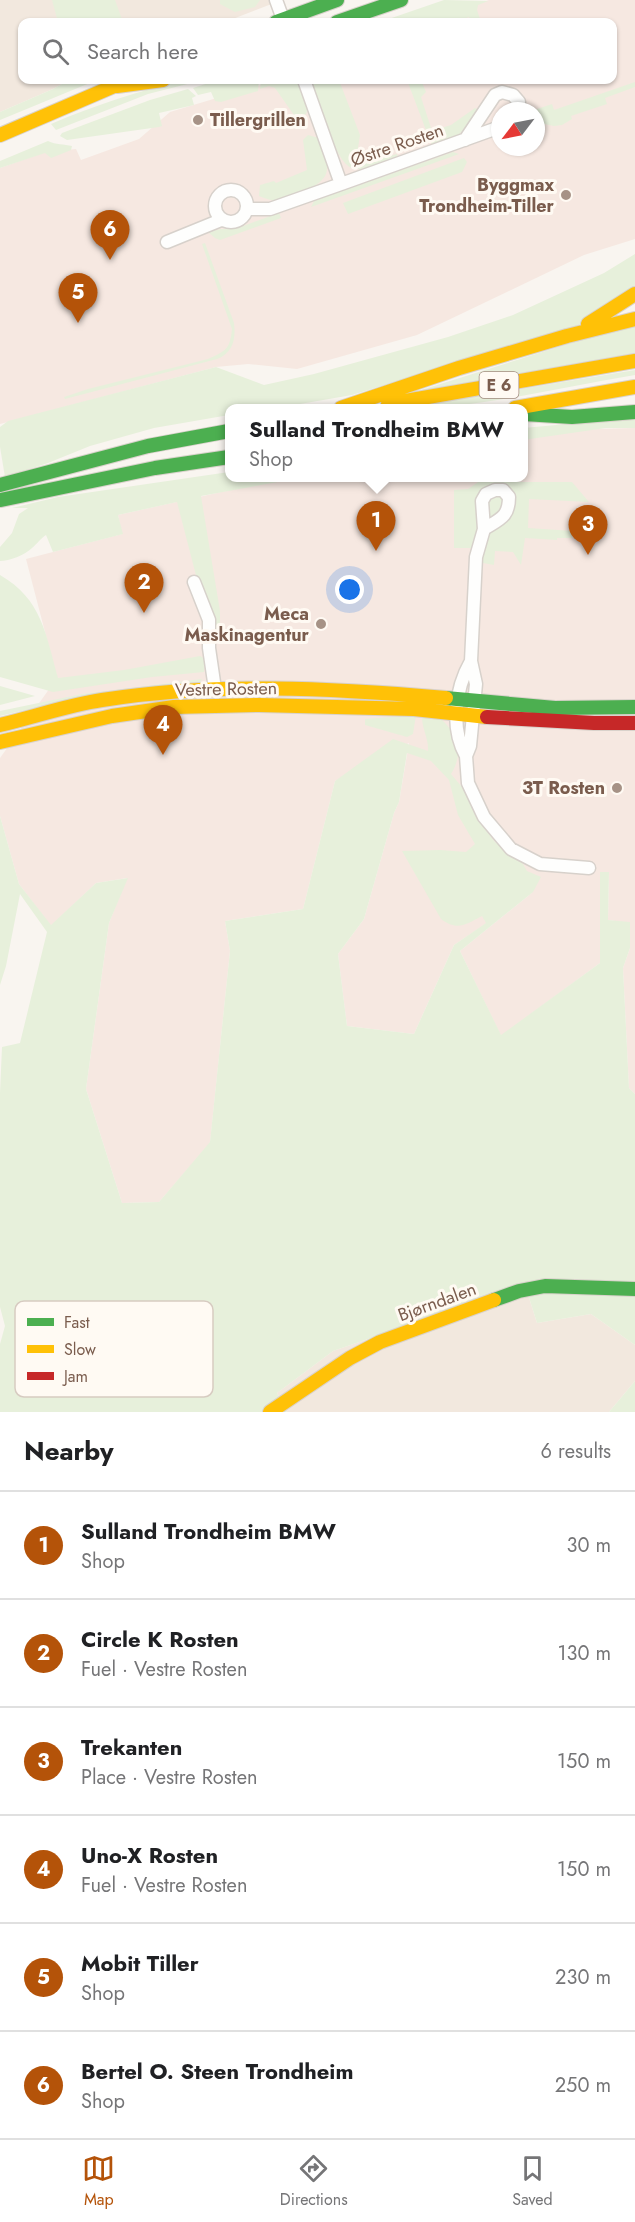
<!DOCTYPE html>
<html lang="en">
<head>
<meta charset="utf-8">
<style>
  body { margin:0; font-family:Jost,sans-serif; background:#f6f6f6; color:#202124 }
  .compass { position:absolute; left:491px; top:102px; width:54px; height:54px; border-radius:50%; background:#fff; box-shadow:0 2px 4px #0004; rotate:238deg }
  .you { position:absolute; left:350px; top:590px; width:21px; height:21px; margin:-15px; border:4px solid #fff; border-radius:50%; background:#1a73e8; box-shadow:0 0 0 9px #1a73e833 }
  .badge { display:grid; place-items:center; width:39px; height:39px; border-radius:50%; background:#b45309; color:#fff; font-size:20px; font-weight:700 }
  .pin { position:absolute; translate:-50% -50px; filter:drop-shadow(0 2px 3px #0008) }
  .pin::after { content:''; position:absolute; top:32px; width:21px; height:18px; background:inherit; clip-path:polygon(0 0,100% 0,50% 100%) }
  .popup { position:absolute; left:225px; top:404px; width:303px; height:78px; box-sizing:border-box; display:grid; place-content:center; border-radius:12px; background:#fff; filter:drop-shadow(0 2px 4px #0005); font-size:20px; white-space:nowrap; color:#757577 }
  .popup b { font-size:22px; color:#202124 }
  .popup::after { content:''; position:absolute; left:50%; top:100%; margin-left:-12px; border:12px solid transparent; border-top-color:#fff }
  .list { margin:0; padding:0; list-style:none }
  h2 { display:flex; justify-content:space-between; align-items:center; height:78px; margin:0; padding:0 24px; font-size:26px }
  h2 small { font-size:20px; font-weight:400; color:#757577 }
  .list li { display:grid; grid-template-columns:39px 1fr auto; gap:18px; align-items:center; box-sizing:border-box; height:108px; padding:0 24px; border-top:2px solid #e0e0e0 }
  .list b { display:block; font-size:22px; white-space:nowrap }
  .list p { margin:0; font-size:20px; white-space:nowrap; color:#757577 }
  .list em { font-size:20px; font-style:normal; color:#757577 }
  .icon { flex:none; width:33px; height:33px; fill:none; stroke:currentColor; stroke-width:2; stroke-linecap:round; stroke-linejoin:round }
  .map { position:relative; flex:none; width:635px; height:1412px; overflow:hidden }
  .search { position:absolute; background:#fff; box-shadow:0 2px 4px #0004; left:18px; right:18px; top:18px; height:66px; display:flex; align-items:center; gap:15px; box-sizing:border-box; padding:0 21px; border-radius:12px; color:#757577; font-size:22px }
  .sheet { height:726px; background:#fff }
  nav { display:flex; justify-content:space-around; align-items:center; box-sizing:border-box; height:84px; border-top:2px solid #e0e0e0; background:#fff; font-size:16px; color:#757577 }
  nav a { display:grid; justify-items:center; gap:3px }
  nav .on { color:#b45309 }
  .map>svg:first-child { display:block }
</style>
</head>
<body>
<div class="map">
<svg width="635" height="1412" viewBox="0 0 635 1412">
  <rect width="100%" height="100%" fill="#f9f5f0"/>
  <path fill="#f2e8de" d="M0 0H282L225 22H22V80H69L53 89 0 112Z
    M525 1285 537 1323 591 1314 635 1345V1381L609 1412H287L277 1393 333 1351Z"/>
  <path fill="#f6e8e1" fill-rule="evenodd" d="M489 0H635V239L584 255 417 335 297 369 248 364 216 367 0 424V168L45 152 76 149 81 160 139 139 170 112 277 80H612V22H428ZM500 111H536V147H500Z
    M635 428V1094L629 1088 623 968 630 948V923L608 920 609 872 600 873V963L501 1036 460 951 533 892 454 945 414 1034 347 1026 338 954 364 919 394 813 399 802 409 743 335 781 303 909 225 921 230 951 210 1143 159 1202 122 1203 86 1089 109 923 127 878 96 883 51 926 19 884 0 816V758L57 678 26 559 122 534 118 515 284 478H523V431Z"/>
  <path fill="#e7f0db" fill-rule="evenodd" d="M52 0H115L123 22H58Z
    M220 0H260L255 7 235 12 220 4Z
    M444 0 488 1 478 5 477 10 481 22H471L469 17 455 22H380Z
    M69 80H97L0 120V112L53 89Z
    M185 80H203L148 94 56 130 51 124C95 105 139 91 185 80Z
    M218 80H259L258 91 221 102 215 101 211 92 198 95 193 88Z
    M261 80H297L308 108 306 114 302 116 294 115 275 88 269 86 260 89Z
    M311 80H339L360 135 358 148 362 158 375 160 397 154 398 159C384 163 367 172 352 168 334 162 318 98 311 80Z
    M407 80H421L426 92 421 97 432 131 451 125 475 108 479 110C463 133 459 138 432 146Z
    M635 82V87L605 98 607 104 571 116 572 119 562 125 554 126 539 123 536 122V111H531L552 104 554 110Z
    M188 89 196 96 192 98 194 105 159 113 162 126 159 127 67 140 60 136 62 133 150 100Z
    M308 135 319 138C322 148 330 163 326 174 321 187 290 199 277 201 271 201 265 198 259 196L260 185 274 181 276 183 307 170 303 140Z
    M48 141C56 145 64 144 72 146L71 150 51 158 45 153 0 168V161Z
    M453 152 459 154 311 207 314 201Z
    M464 158 467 162 462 172 348 214 343 203Z
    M279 213 281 218 220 240 215 238 208 232 221 229H235Z
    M205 243 234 323C236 339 233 353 217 359L65 399 64 397 88 389 208 359C226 351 230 349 232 329L202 244Z
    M635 254V290L579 325 352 395 277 408H229V415L154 428 90 446 48 463 5 477 0 447V427L8 421 216 367 264 385 314 374 448 337 513 315 604 273Z
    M635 323V353L418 391Z
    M635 370V375C561 387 482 408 408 408Z
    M635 418V428H606L523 440V428Z
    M229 472V478H300L201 496 220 611V629L217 635 210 605 198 583 177 502 118 515 123 534 53 552 46 535C40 539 37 544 32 548 25 555 9 561 0 561V547L12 533 19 514 28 508H12L58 497Z
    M484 478H508L509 482H572L589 502 529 499 528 528 573 531 572 538H557V540L525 538 521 565 513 552 495 551 494 565 483 563 473 548H454V490L468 489Z
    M0 575C42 599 46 635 58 678L124 670 200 656 205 659 204 672 152 677 53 692 0 677Z
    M202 679 200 682 47 705 0 716V711L82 694Z
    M0 686 35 696 0 705Z
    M416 715 413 734 407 737 365 725V719Z
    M422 717H439C457 733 465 751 451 774L467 793 485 829 495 842 523 864 527 871 541 877 533 892 460 951 501 1035 600 963V872H609L608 920 630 922V948L623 968 629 1088 635 1094V1345L591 1314 537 1323 525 1285 333 1351 277 1393 287 1412H0V1344L5 1326 0 1307V1093L2 1047 20 1043 47 932 20 894 6 966 0 985V816L19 884 51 925 96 883 128 878 109 923 86 1089 122 1203 159 1202 210 1142 230 951 225 921 303 909 335 781 393 739 428 751C429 739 422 729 422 717ZM407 753 431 761 449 780 458 815 475 844 466 852 440 850 402 851 441 919C457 931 465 925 482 916L486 923 454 945 414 1034 347 1026 338 954 364 919 394 813 399 802Z
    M635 1381V1412H609Z"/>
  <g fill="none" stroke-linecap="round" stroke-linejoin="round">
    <defs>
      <path id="street" d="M276 0 284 22
        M304 80 341 184 500 127
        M465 140 495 95 502 92 513 95 519 102V111
        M215 206a16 16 0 1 1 32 0a16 16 0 1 1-32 0Z
        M247 209H270L341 184
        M167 242 221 220
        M484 529C500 519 509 517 509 497L503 490H495L486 494 482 501 484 529 476 557 471 661 476 684 470 746 466 756 468 783 484 817 511 849 540 864 589 868
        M194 582 209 620V648L215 689
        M466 756C450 728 455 689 471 661"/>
      <path id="fast" d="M276 22 337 0
        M337 22 401 0
        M524 414 572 417 635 412
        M0 485 148 446 229 431
        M1 500 155 468 229 457
        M446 698 555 708 635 707
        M494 1300 519 1291 545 1286 635 1289"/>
      <path id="slow" d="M117 86 163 80
        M0 135 128 80
        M588 324 635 294
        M388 404 635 361
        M341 408 459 368 567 336 635 319
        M515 408 635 387
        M0 725C34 717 68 705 102 700 215 682 332 688 446 698
        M0 742 112 716 174 707 259 705 414 709 487 717
        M270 1412 350 1358 380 1342 494 1300"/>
      <path id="jam" d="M487 717 594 723H635"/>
    </defs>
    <use href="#street" stroke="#d7d1cb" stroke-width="15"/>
    <use href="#fast" stroke="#d9d2cb" stroke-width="16"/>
    <use href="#slow" stroke="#d9d2cb" stroke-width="16"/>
    <use href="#jam" stroke="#d9d2cb" stroke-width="16"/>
    <use href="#street" stroke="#fefefd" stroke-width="12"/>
    <use href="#fast" stroke="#4caf50" stroke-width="14"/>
    <use href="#slow" stroke="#ffc107" stroke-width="14"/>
    <use href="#jam" stroke="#c62828" stroke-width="14"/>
  </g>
  <g fill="#a69286" stroke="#fffaf3" stroke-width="2">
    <circle cx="198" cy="120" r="6"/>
    <circle cx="566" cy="195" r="6"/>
    <circle cx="321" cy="624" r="6"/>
    <circle cx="617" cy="788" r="6"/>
  </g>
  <g text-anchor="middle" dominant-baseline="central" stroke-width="6" stroke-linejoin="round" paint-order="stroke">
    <rect fill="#fffaf3" stroke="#a28b7f" stroke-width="1.5" x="479.5" y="372" width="39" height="26" rx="4.5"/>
    <g font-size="16" font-weight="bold" fill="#7a5c4d">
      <text x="499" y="385">E 6</text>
    </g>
    <g font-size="18" font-weight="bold" fill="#7a5c4d" stroke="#fffaf3" text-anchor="end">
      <text x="210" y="120" text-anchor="start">Tillergrillen</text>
      <text x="554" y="185">Byggmax<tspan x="554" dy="21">Trondheim-Tiller</tspan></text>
      <text x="309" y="614">Meca<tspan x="309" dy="21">Maskinagentur</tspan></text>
      <text x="605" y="788">3T Rosten</text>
    </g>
    <g font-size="18" fill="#7a5c4d" stroke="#fffaf3">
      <text transform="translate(397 145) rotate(-19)">Østre Rosten</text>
      <text transform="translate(226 689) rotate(-1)">Vestre Rosten</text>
      <text transform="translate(437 1302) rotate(-20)">Bjørndalen</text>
    </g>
  </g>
  <rect x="15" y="1301" width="198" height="96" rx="9" fill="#fffaf3" stroke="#d7cbc1" stroke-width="1.5"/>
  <rect x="27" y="1318" width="27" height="8" fill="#4caf50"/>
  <rect x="27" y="1345" width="27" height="8" fill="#ffc107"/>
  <rect x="27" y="1372" width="27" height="8" fill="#c62828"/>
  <g font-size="16" fill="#7a5c4d">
    <text x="64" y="1328">Fast</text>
    <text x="64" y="1355">Slow</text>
    <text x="64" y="1382">Jam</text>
  </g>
</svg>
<svg class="compass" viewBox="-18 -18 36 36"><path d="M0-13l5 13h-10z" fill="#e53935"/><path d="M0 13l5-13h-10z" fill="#757577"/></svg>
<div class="you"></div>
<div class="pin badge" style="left:376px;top:551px">1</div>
<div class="popup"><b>Sulland Trondheim BMW</b>Shop</div>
<div class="pin badge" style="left:144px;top:613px">2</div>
<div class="pin badge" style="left:588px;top:555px">3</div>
<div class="pin badge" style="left:163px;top:755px">4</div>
<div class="pin badge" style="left:78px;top:323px">5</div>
<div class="pin badge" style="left:110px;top:260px">6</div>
<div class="search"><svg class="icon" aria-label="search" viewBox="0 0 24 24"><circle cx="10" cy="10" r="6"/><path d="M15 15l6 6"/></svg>Search here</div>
</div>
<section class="sheet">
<h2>Nearby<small>6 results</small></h2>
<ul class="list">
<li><span class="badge">1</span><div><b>Sulland Trondheim BMW</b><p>Shop</p></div><em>30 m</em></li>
<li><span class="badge">2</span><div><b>Circle K Rosten</b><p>Fuel · Vestre Rosten</p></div><em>130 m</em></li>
<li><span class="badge">3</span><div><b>Trekanten</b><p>Place · Vestre Rosten</p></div><em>150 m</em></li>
<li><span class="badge">4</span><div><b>Uno-X Rosten</b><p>Fuel · Vestre Rosten</p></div><em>150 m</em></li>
<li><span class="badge">5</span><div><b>Mobit Tiller</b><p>Shop</p></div><em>230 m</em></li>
<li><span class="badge">6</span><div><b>Bertel O. Steen Trondheim</b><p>Shop</p></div><em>250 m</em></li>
</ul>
</section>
<nav>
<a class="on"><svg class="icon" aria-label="map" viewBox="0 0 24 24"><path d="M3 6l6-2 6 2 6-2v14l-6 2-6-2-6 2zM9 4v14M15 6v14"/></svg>Map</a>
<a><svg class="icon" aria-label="directions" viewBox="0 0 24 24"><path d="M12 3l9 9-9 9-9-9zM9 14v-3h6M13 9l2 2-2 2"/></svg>Directions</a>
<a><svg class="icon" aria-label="saved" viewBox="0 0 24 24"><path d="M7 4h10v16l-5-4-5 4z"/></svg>Saved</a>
</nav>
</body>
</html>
